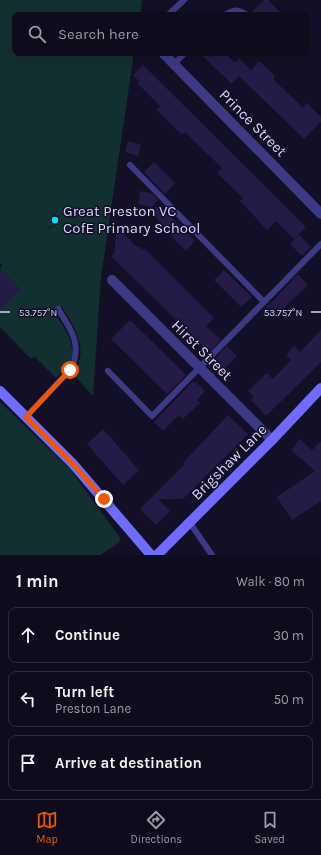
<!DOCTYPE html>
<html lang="en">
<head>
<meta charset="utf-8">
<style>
  body { margin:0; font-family:Karla,sans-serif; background:#1c1929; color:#f1f3f6 }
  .stop { position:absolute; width:12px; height:12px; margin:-9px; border:3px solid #ea580c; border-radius:50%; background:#fff }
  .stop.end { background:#ea580c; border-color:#fff; box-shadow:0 1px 4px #0008 }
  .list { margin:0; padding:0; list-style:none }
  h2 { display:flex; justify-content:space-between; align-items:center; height:52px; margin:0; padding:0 16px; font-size:17px }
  h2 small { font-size:13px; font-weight:400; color:#9b9ba3 }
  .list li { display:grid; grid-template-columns:26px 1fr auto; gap:12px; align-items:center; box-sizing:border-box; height:56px; margin:0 8px 8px; padding:0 8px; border:1px solid #2e2b3b; border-radius:8px }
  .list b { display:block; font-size:15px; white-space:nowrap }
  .list p { margin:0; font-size:13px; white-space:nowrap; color:#9b9ba3 }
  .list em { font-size:13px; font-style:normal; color:#9b9ba3 }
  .icon { flex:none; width:22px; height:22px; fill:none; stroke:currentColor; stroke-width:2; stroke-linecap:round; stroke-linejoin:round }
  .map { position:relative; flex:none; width:321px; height:555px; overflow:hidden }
  .search { position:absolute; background:#0e0b1c; box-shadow:0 4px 16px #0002; left:12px; right:12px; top:12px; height:44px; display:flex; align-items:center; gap:10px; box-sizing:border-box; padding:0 14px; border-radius:8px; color:#9b9ba3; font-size:15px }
  .sheet { height:244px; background:#0e0b1c }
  nav { display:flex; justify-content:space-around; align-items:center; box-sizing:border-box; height:56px; border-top:1px solid #2e2b3b; background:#0e0b1c; font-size:11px; color:#9b9ba3 }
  nav a { display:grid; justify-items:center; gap:2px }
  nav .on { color:#ea580c }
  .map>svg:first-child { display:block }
</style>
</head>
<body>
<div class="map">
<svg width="321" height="555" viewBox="0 0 321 555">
  <rect width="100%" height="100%" fill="#130f26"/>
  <path fill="#12302f" d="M0 0H142L140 15H15V53H134L101 277 93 396 73 374C90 351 75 327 62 307L54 313C63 325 78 346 70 362 67 368 61 373 56 378L34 356 31 359 0 327V309L20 289 0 269 2 264 0 263Z
    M0 402 70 469 121 539 119 541 120 542 100 555H0Z"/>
  <path fill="#241b47" d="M264 0H268L283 15H251V13Z
    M199 53H225L235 63 239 58 251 70 259 61 275 76 273 79 303 108 307 103 321 117V121L304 139 239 76 232 84Z
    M143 65 306 227 294 239 276 221 267 230 240 201 243 198 217 173 222 168 185 132 182 135 156 109 160 106 137 83 139 81 133 75Z
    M128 141 141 145 138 156 125 152Z
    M154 162 175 183 165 194 144 172Z
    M140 191 151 193 158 200 152 207 138 204Z
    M159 205 195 241 186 251 170 235 172 234 151 213Z
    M117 227 137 247 138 246 142 250 144 248 214 318 206 326 221 340 209 352 111 256 114 254Z
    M299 235 311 247 302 256 290 244Z
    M0 269 20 289 0 309Z
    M224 270 252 297 241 307 214 280Z
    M298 274 308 285 274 317 266 308Z
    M130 320 186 375 167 394 111 339Z
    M321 330V362L266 416 251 400 254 397 248 391 267 373 273 379 291 360 286 355 294 346 300 352Z
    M227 346 237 356 222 371 212 362Z
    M192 382 194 383 196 382 205 391 197 400 200 403 183 419 179 415 163 431 154 422Z
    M228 415 248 434 183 499H158L170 511 156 525 140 509 184 465 183 463Z
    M103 429 139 470 123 485 87 444Z
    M300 439 312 450 321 441V501L292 520 277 497 315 471 291 450Z"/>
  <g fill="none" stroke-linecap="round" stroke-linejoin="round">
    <path stroke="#3d3a85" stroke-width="6" d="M168 15 184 0
      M225 15C234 9 238 9 247 15
      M174 64 185 53
      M130 165 264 302
      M108 371 152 416 321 244
      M26 417 70 370C83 347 72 330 58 309
      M190 523 212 555"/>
    <path stroke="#3d3a85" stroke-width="10" d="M163 53 321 214
      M112 280 272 440"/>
    <path stroke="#6f6bff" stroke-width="10" d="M0 391 73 464 151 555
      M157 555 272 440 321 388"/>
  </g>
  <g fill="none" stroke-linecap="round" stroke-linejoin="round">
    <path stroke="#ea580c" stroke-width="5" d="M70 370 26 417 73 464 104 499"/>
  </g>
  <path fill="none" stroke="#d9d4ff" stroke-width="1.5" d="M0 312H10M311 312H321"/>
  <circle fill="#00e5ff" stroke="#130f26" stroke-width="1.5" cx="55" cy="220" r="4"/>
  <g text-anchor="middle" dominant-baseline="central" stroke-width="3" stroke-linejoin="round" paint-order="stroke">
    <g font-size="15" fill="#d9d4ff" stroke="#130f26">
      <text transform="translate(253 123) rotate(45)">Prince Street</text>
      <text transform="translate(202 350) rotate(45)">Hirst Street</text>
      <text transform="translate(229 462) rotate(-45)">Brigshaw Lane</text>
    </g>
    <g font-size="15" fill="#d9d4ff" stroke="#130f26" text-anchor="start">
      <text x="63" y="211">Great Preston VC<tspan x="63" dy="17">CofE Primary School</tspan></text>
    </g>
  </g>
  <g font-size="10" text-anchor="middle" fill="#d9d4ff" stroke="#130f26" stroke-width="3" stroke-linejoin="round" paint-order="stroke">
    <text x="38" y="316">53.757°N</text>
    <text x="283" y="316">53.757°N</text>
  </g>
</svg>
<div class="stop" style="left:70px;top:370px"></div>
<div class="stop end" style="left:104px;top:499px"></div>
<div class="search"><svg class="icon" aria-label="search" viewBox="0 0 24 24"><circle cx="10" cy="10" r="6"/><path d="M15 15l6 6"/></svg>Search here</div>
</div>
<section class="sheet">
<h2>1 min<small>Walk · 80 m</small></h2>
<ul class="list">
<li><svg class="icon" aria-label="ahead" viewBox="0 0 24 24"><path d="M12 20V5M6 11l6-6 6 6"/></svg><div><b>Continue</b></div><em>30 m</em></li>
<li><svg class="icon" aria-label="left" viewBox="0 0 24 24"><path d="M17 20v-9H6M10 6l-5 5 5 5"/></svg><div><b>Turn left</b><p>Preston Lane</p></div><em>50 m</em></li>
<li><svg class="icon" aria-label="arrive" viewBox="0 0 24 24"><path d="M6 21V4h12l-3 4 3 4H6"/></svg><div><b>Arrive at destination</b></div></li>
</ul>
</section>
<nav>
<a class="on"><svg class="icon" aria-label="map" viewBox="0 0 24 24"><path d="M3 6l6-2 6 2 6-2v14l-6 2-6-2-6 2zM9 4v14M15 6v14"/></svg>Map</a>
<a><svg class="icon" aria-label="directions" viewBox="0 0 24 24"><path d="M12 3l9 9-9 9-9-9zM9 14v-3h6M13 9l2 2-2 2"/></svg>Directions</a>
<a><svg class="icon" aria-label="saved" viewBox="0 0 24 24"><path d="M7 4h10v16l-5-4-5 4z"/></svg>Saved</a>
</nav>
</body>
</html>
